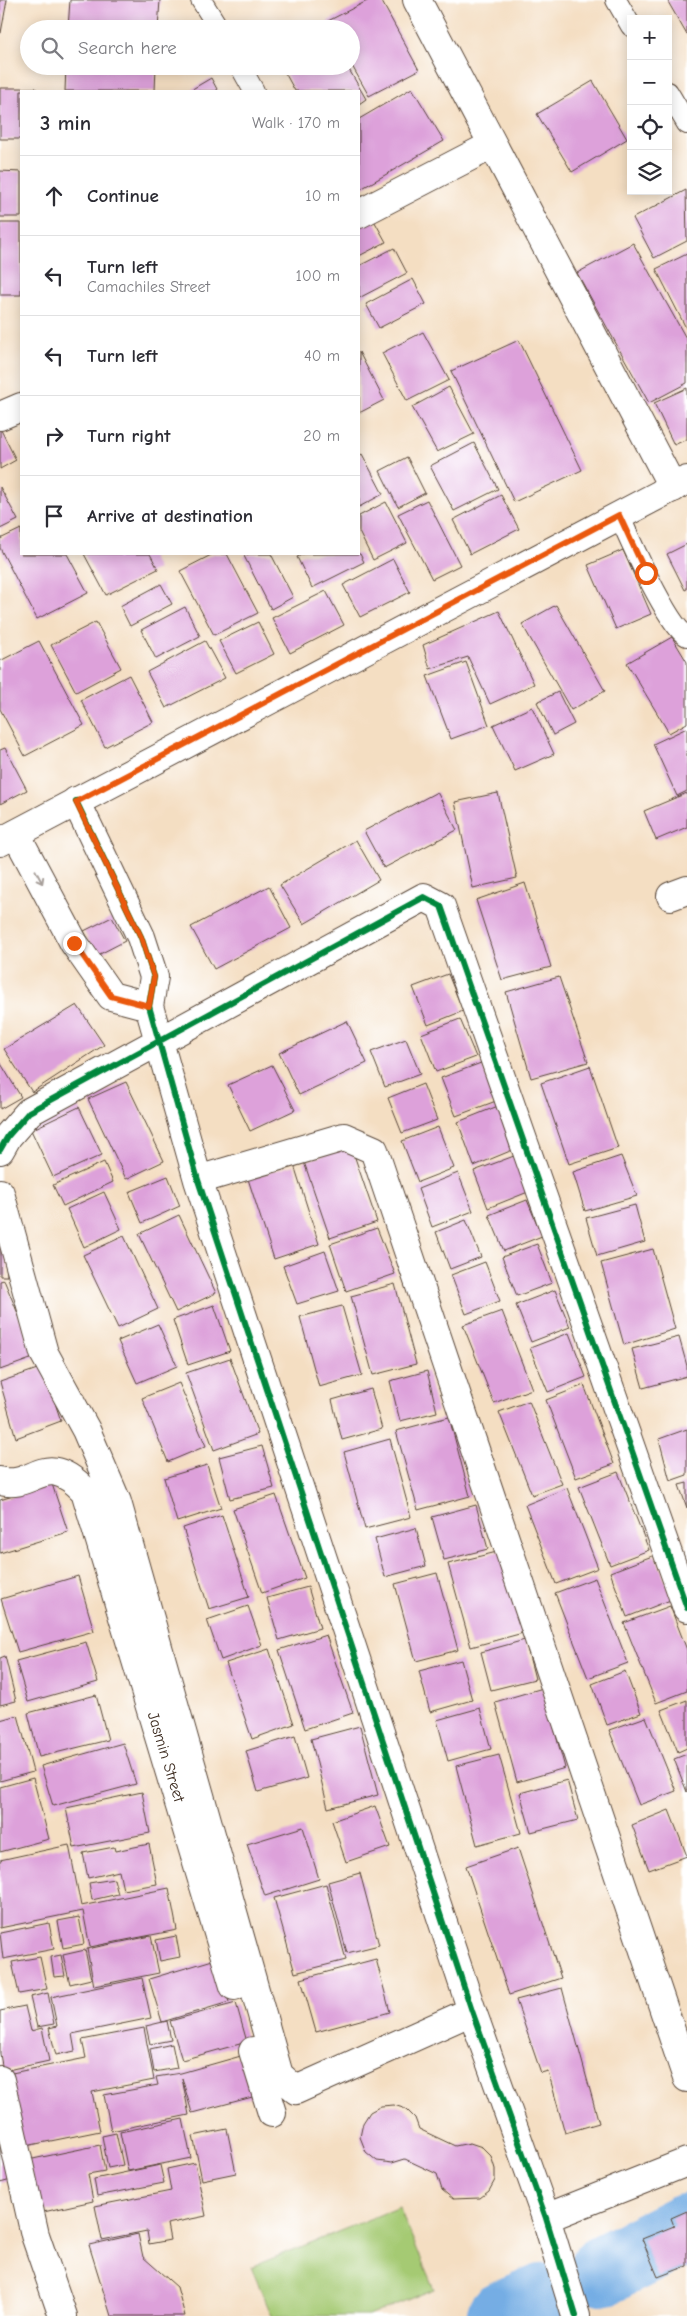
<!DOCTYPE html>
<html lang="en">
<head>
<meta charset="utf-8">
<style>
  body { margin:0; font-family:"Comic Neue",sans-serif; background:#f7f7f7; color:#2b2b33 }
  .controls { position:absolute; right:15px; top:15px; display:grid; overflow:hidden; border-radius:0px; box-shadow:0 2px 12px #0003 }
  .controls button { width:45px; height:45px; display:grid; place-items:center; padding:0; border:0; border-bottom:1px solid #e1e1e2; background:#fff; color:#2b2b33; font:25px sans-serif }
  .stop { position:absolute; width:15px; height:15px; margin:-11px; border:4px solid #ea580c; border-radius:50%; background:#fff }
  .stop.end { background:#ea580c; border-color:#fff; box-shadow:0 1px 5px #0008 }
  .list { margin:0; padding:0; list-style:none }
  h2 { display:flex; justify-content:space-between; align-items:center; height:65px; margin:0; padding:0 20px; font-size:21px }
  h2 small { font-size:16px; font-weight:400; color:#7c7c81 }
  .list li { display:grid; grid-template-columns:32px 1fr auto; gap:15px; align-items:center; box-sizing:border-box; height:80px; padding:0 20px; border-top:1px solid #e1e1e2 }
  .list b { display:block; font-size:19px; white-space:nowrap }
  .list p { margin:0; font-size:16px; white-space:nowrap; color:#7c7c81 }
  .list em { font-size:16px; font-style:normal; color:#7c7c81 }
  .icon { flex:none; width:28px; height:28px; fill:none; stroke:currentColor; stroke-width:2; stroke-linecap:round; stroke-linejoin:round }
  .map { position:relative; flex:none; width:687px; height:2316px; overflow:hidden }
  .search { position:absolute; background:#fff; box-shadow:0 2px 12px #0003; left:20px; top:20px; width:340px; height:55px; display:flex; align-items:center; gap:12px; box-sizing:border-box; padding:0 18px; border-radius:28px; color:#7c7c81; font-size:19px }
  .panel { position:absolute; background:#fff; box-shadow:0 2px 12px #0003; left:20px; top:90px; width:340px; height:465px; border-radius:0px }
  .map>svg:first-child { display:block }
</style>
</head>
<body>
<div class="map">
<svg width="687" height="2316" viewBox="0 0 687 2316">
  <rect width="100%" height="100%" fill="#fff"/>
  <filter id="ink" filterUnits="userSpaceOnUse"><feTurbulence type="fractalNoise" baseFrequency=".02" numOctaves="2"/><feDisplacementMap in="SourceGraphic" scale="10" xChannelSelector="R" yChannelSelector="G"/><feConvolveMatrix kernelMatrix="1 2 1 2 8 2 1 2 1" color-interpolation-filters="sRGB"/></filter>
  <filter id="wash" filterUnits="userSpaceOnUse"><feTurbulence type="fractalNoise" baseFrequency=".0096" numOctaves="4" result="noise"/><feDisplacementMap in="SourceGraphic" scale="20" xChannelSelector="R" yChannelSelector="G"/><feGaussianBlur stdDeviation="1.12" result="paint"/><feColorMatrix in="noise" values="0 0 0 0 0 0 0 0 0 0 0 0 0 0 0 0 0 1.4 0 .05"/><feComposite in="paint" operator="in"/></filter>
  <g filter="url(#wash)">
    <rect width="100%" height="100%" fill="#f4dec2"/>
    <path fill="#a5ca73" stroke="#707a48" d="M399 2207 434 2289 368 2316H272L251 2267Z"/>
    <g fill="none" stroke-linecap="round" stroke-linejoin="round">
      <path stroke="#75ade4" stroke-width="71" d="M604 2270 687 2228
        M502 2316 544 2298"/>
    </g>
    <g id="blocks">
      <path fill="#dda1da" d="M0 0H7L1 33H0Z
        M70 0H160L158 29H68Z
        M369 0H381L419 70 369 96 351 64V29H332L328 21Z
        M667 0H687V35Z
        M66 66H156L155 91H65Z
        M288 66H347L366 99 359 104V91H295L283 69Z
        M211 78 218 91H189Z
        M593 81 627 139 572 172 537 114Z
        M0 88H36V91H21V139H0Z
        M412 88 444 141 359 190V119Z
        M0 171 21 172V217H0Z
        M686 190 687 241 654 258 633 218Z
        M371 215 386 242 359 256V221Z
        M0 223H21V295H0Z
        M633 243 687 340V383L649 403 577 273Z
        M394 248 407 273 359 298V266Z
        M687 254V330L656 269Z
        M413 279 426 304 379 328 366 304Z
        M423 332 449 380 407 401 382 353Z
        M519 340 582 470 514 502 451 371Z
        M359 352 384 400 359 413Z
        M449 387 474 434 437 452 412 407Z
        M687 388V439L674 445 654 403Z
        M0 428 16 460 0 469Z
        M474 443 498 489 454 511 430 466Z
        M362 454 383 494 359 507V456Z
        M407 457 425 493 398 507 380 471Z
        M0 487 18 520 0 529Z
        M501 495 519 529 470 554 453 520Z
        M427 500 460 565 432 579 398 514Z
        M386 502 407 543 373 560 359 532V516Z
        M21 529V554H67L88 593 37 619 0 548V539Z
        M687 544V589L685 590 667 554Z
        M623 550 651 614 616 629 588 565Z
        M84 554H150L158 569 106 595Z
        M213 554H227L258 613 214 635 180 571Z
        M249 554H271L293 597 271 609 244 556Z
        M304 554H360L364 562 312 588 297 557Z
        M393 559 410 592 360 617 343 585Z
        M161 584 172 604 130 626 120 606Z
        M326 591 344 625 290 653 272 618Z
        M556 605 605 691 571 710 522 624Z
        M185 607 200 636 156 659 141 630Z
        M499 611 534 684 490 704 468 657 430 669 423 645Z
        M96 622 121 668 76 692 51 645Z
        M258 622 274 654 236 673 219 641Z
        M672 637 687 662V723L669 733 627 663Z
        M39 641 84 725 25 756 0 709V661Z
        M205 641 225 678 166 708 147 672Z
        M466 662 489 725 451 739 427 676Z
        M129 675 153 722 105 747 81 700Z
        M558 692 574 724 553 735 537 702Z
        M532 707 554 754 515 771 493 725Z
        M687 728V791L677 796 653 744Z
        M5 748 27 790 0 804V750Z
        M437 792 457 830 384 868 364 831Z
        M498 793 517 878 473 888 455 802Z
        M687 793V827L656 840 644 811Z
        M356 840 379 880 304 924 280 885Z
        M525 883 551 967 502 980 476 900Z
        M269 886 291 928 214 969 191 927Z
        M112 917 125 941 96 956 84 931Z
        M448 974 463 1011 428 1025 413 987Z
        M559 977 588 1062 531 1078 506 992Z
        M77 1005 104 1045 32 1092 4 1049Z
        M460 1019 476 1057 436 1072 421 1034Z
        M347 1021 367 1063 299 1095 279 1053Z
        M406 1039 420 1074 385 1087 371 1052Z
        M0 1062 21 1097 0 1109Z
        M481 1063 496 1101 456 1116 441 1078Z
        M272 1065 295 1110 250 1131 228 1085Z
        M590 1066 618 1148 569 1164 541 1083Z
        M126 1082 164 1161 126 1179 88 1099Z
        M423 1084 437 1120 402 1133 388 1098Z
        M498 1106 515 1149 474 1166 458 1122Z
        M79 1107 102 1155 53 1177 31 1130Z
        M438 1127 454 1168 418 1182 402 1141Z
        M351 1146 377 1222 330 1238 304 1162Z
        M514 1156 528 1192 488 1208 474 1171Z
        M621 1156 637 1196 585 1211 573 1172Z
        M104 1162 113 1182 63 1206 53 1185Z
        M294 1165 319 1244 274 1259 248 1179Z
        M458 1173 473 1211 432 1227 418 1189Z
        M168 1176 180 1206 142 1223 129 1192Z
        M104 1192 121 1229 84 1247 67 1209Z
        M527 1200 542 1236 504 1251 489 1215Z
        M635 1205 645 1242 597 1256 586 1218Z
        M179 1215 216 1293 176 1312 139 1234Z
        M466 1220 481 1257 450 1269 436 1232Z
        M377 1228 395 1274 346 1291 330 1244Z
        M0 1232H5L7 1276H0Z
        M124 1236 158 1309 118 1328 83 1255Z
        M537 1244 552 1283 517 1296 502 1257Z
        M653 1249 675 1329 624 1345 601 1263Z
        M325 1251 339 1291 297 1304 283 1266Z
        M485 1262 500 1301 466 1314 451 1275Z
        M4 1280 36 1357 0 1370V1281Z
        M395 1284 416 1364 373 1375 351 1296Z
        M555 1290 570 1327 531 1342 516 1305Z
        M214 1305 230 1351 188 1365 173 1320Z
        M342 1306 362 1375 319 1387 300 1317Z
        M502 1311 532 1389 494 1403 463 1325Z
        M158 1324 177 1366 137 1383 118 1341Z
        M569 1333 586 1377 548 1392 530 1348Z
        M679 1337 687 1366V1376L643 1388 632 1349Z
        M230 1358 258 1434 214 1450 186 1373Z
        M43 1367 61 1421 16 1438 0 1382Z
        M427 1371 437 1412 400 1421 390 1381Z
        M179 1383 206 1446 168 1462 142 1398Z
        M584 1385 614 1464 576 1478 546 1400Z
        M371 1389 382 1429 342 1440 332 1400Z
        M529 1401 562 1484 532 1495 499 1412Z
        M449 1417 470 1496 418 1510 396 1431Z
        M687 1429V1475L670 1481 659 1439Z
        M390 1439 411 1517 365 1529 344 1452Z
        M262 1446 274 1488 230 1499 219 1457Z
        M207 1465 221 1508 177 1522 164 1478Z
        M618 1472 649 1550 610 1565 579 1487Z
        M687 1483V1508L679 1485Z
        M52 1484 68 1532 0 1553V1500Z
        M567 1488 598 1568 556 1584 525 1505Z
        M276 1495 305 1578 262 1593 233 1509Z
        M476 1505 488 1549 444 1560 432 1517Z
        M222 1515 249 1597 209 1609 183 1528Z
        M416 1528 426 1566 385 1577 375 1539Z
        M501 1551 523 1633 471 1647 448 1564Z
        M655 1555 673 1599 627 1617 610 1572Z
        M437 1573 458 1650 416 1661 395 1584Z
        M78 1576 94 1631 18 1652 1 1599Z
        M595 1578 628 1663 588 1678 555 1593Z
        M308 1587 320 1628 279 1640 267 1598Z
        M248 1606 262 1645 221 1660 207 1620Z
        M670 1606 687 1650V1691L656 1703 624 1623Z
        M326 1635 353 1713 305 1729 279 1650Z
        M525 1640 535 1679 491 1690 481 1652Z
        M86 1642 98 1682 28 1702 16 1661Z
        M269 1649 294 1724 252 1739 226 1663Z
        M5 1656 16 1701 0 1705V1658Z
        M461 1660 472 1700 430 1712 419 1671Z
        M625 1671 641 1713 607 1725 592 1684Z
        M543 1688 565 1768 517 1782 495 1702Z
        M96 1695 108 1740 39 1757 28 1713Z
        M687 1700V1748L678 1752 661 1710Z
        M480 1708 491 1749 448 1761 437 1720Z
        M18 1715 33 1772 0 1781V1720Z
        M646 1717 676 1791 639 1805 609 1730Z
        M360 1726 378 1795 328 1808 311 1739Z
        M295 1736 307 1778 258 1792 246 1751Z
        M123 1743 136 1784 53 1806 41 1766Z
        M687 1754V1792L674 1759Z
        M499 1755 521 1833 477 1845 456 1766Z
        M33 1778 49 1839 0 1852V1787Z
        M567 1780 578 1820 531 1832 520 1793Z
        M142 1792 150 1833 74 1848 66 1808Z
        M375 1806 390 1847 346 1862 332 1821Z
        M669 1810 687 1856 649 1870 632 1825Z
        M303 1827 319 1879 265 1896 247 1844Z
        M149 1844 157 1884 123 1890 119 1871 88 1878 83 1853 114 1847 115 1851Z
        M69 1845 81 1906 169 1888 177 1930 90 1947 83 1911 0 1928V1860Z
        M518 1848 561 1978 509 1995 466 1866Z
        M360 1873 379 1945 347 1953 328 1882Z
        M114 1879 118 1894 92 1900 89 1883Z
        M326 1884 346 1960 295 1973 274 1898Z
        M79 1917 84 1944 63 1948 58 1921Z
        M49 1923 54 1949 3 1959 0 1933Z
        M151 1936 159 1973 94 1986 87 1949Z
        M176 1936 180 1957 160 1961 156 1940Z
        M85 1950 91 1979 70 1984 63 1955Z
        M61 1955 65 1976 54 1977 51 1957Z
        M40 1957 47 1989 19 1994 12 1962Z
        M216 1959 229 2002 162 2022 149 1979Z
        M376 1959 390 2012 316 2032 301 1979Z
        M142 1978 151 2018 72 2034 75 2051 56 2055 49 2028 57 2026 51 1997Z
        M562 1988 599 2123 565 2133 548 2071 541 2073 516 2000Z
        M48 1993 54 2024 37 2027 30 1997Z
        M236 2003 247 2042 182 2060 170 2021Z
        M25 2006 31 2031 42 2028 49 2061 3 2071 0 2054V2011Z
        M167 2021 171 2040 150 2044 146 2026Z
        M144 2028 154 2080 92 2092 100 2131 16 2148 2 2075 86 2058 82 2040Z
        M172 2044 177 2068 154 2072 150 2049Z
        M248 2054 260 2095 192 2113 182 2078 189 2115 111 2131 104 2095 158 2085 156 2077 181 2073Z
        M394 2105 406 2109 415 2118 419 2129 455 2146 470 2143 482 2147 491 2156 495 2169V2180L489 2191 480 2198 453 2199 442 2190 437 2174 405 2159 392 2163 377 2161 366 2152 360 2137 363 2123 370 2112 381 2106Z
        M183 2119 191 2158 128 2171 120 2132Z
        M227 2129 236 2173 202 2180 193 2136Z
        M116 2133 123 2165 108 2168 102 2136Z
        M0 2137 11 2180 0 2183Z
        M100 2145 105 2171 88 2174 93 2201 39 2213 28 2160Z
        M195 2163 206 2216 167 2224 170 2240 149 2244 147 2231 102 2240 95 2206 171 2191 167 2169Z
        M160 2165 164 2183 97 2196 94 2179Z
        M687 2211V2266L658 2277 642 2239 674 2226 671 2218Z
        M138 2234 143 2257 177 2287 185 2316H111L89 2245Z"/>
    </g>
  </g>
  <g filter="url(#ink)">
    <use href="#blocks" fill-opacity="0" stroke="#574537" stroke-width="1"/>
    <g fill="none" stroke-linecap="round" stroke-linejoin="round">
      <defs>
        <path id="service" d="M201 0 219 29
          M616 0 631 26
          M240 66 254 91
          M668 92 687 124
          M619 515C629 538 668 626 687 636"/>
        <path id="minor" d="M417 0 673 488
          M359 214 492 145
          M0 416 21 407
          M76 801 141 937 154 977 149 1006 198 1180 472 2011 546 2218 576 2316
          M16 834 74 943 111 996 149 1006
          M671 896 687 890
          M0 1150 8 1136 29 1112 424 897 441 906 687 1608
          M198 1180 344 1137 374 1150 687 2078
          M0 1193 44 1353 86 1430 117 1502 279 2075 296 2090 472 2011
          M0 1481C36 1490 43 1448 85 1491L234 1986
          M253 2051 272 2113
          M0 2080 35 2235 63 2316
          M546 2218 687 2162"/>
        <path id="tertiary" d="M0 842 687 480"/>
      </defs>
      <use href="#service" stroke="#574537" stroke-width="22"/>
      <use href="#minor" stroke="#574537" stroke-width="30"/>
      <use href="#tertiary" stroke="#574537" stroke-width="30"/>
      <use href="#service" stroke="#fff" stroke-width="20"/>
      <use href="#minor" stroke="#fff" stroke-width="28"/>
      <use href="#tertiary" stroke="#fff" stroke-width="28"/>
      <defs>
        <path id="cycleway" d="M76 801 141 937 154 977 149 1006 198 1180 472 2011 546 2218 576 2316
          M0 1150 8 1136 29 1112 424 897 441 906 687 1608"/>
      </defs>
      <use href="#cycleway" stroke="#fff" stroke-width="9"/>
      <use href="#cycleway" stroke="#00873e" stroke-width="6"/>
    </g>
    <defs><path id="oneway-shaft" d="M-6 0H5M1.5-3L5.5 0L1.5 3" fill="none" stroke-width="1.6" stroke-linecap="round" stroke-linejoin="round" transform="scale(1.25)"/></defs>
    <use stroke="#a79f9a" href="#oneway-shaft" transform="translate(39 877) rotate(62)"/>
  </g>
  <g fill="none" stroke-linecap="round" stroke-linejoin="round" filter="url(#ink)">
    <path stroke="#ea580c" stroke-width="6" d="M74 943 111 996 149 1006 154 977 141 937 76 802 619 515 646 573"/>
  </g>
  <g text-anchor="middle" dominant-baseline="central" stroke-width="4" stroke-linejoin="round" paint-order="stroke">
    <g font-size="16" fill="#3b2a1e" stroke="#fff">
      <text transform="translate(166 1757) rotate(73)">Jasmin Street</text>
    </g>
  </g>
</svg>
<div class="controls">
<button>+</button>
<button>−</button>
<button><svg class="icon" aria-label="locate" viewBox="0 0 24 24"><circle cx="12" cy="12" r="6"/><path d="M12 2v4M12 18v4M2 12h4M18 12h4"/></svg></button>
<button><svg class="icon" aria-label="layers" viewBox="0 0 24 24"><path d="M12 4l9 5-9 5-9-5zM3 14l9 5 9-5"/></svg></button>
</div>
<div class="stop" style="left:646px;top:573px"></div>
<div class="stop end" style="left:74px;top:943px"></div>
<div class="search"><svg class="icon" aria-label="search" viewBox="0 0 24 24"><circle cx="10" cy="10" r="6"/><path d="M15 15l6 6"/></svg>Search here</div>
<section class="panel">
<h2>3 min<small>Walk · 170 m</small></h2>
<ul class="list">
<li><svg class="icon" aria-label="ahead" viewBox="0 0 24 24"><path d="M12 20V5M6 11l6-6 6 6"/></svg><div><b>Continue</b></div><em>10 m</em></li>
<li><svg class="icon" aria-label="left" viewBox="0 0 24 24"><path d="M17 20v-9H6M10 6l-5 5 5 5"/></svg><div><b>Turn left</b><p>Camachiles Street</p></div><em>100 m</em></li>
<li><svg class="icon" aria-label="left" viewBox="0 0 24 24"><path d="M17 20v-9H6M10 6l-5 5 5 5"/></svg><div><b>Turn left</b></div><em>40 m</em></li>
<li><svg class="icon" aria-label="right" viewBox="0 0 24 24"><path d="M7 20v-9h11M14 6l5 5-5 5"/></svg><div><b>Turn right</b></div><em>20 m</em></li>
<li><svg class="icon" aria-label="arrive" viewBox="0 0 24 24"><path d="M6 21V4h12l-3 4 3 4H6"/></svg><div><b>Arrive at destination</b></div></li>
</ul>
</section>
</div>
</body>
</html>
